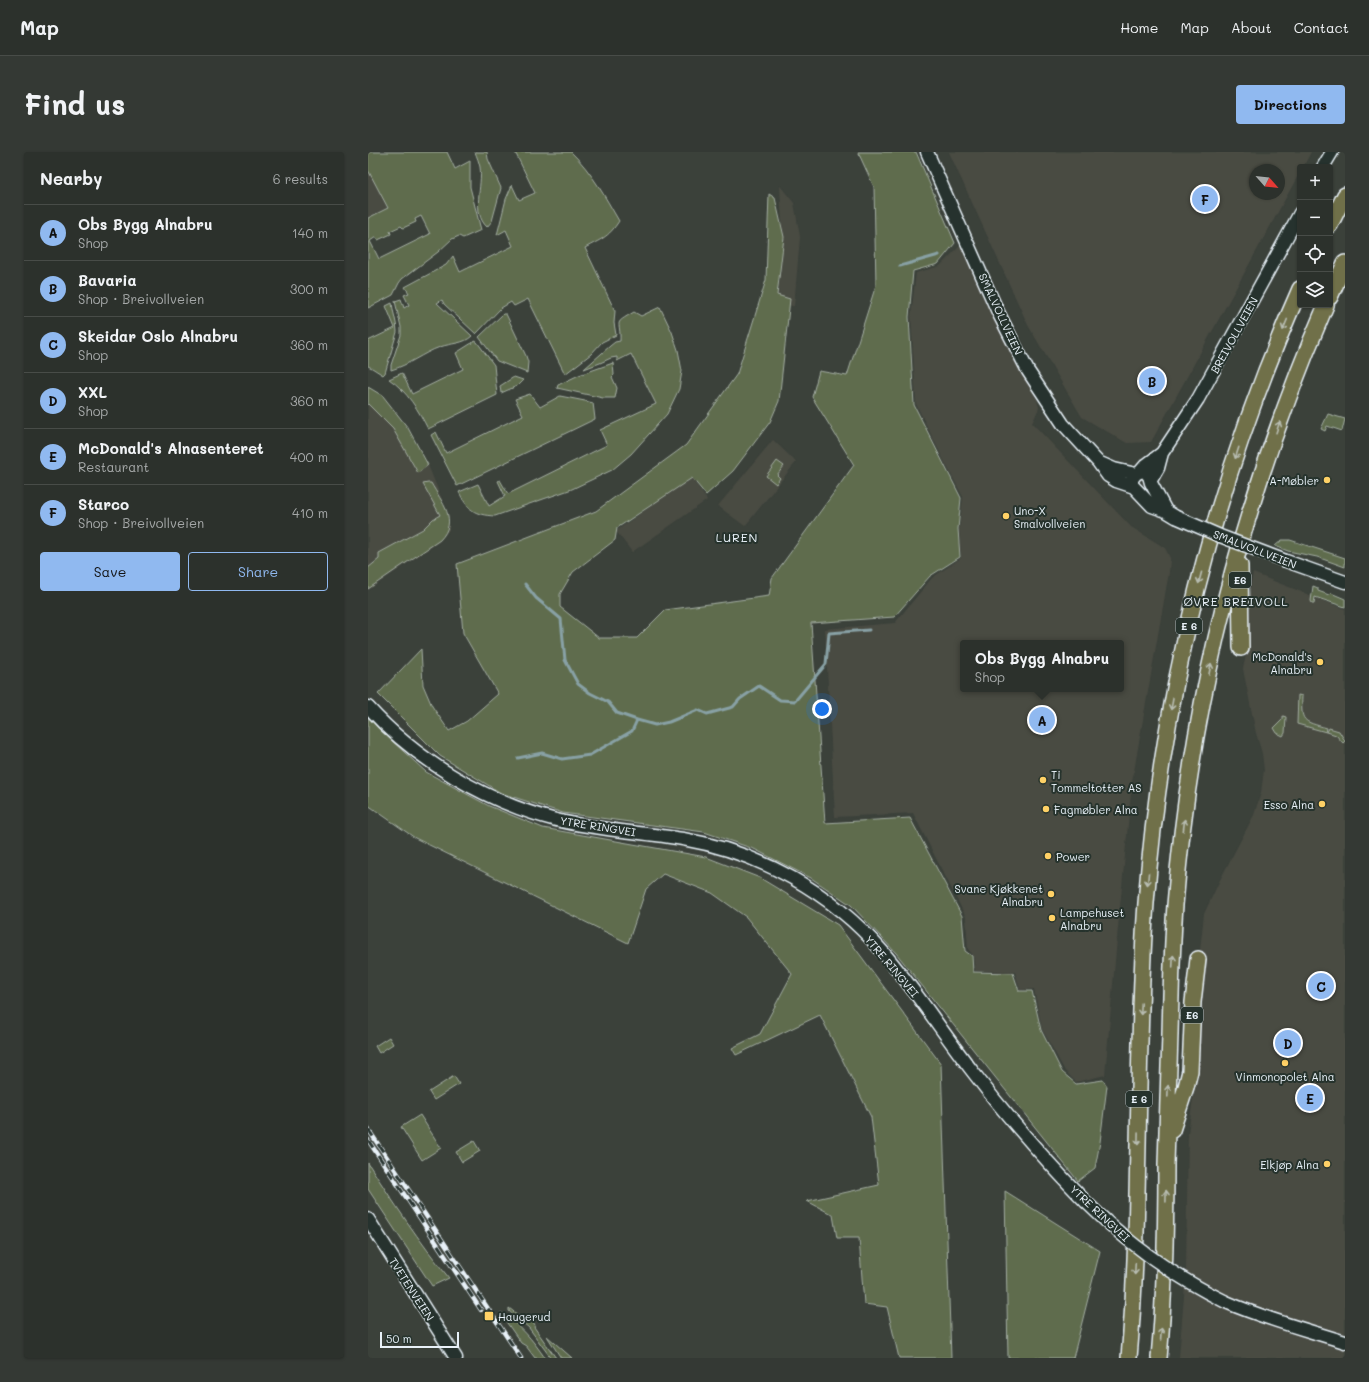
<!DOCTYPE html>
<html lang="en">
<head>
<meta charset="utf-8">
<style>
  body { margin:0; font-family:Mali,sans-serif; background:#343934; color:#f1f3f6 }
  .controls { position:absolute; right:12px; top:12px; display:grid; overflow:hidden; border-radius:4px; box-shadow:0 1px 3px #0004 }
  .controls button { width:36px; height:36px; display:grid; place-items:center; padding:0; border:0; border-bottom:1px solid #484c48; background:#2c312c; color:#f1f3f6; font:20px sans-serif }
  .compass { position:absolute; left:881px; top:12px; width:36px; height:36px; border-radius:50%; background:#2c312c; box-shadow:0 1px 3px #0004; rotate:117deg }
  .scale { position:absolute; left:12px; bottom:10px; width:79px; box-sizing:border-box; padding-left:4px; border:2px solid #e8f1f8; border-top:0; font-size:11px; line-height:14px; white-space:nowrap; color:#e8f1f8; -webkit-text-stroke:3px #26332d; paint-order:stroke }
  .you { position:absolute; left:454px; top:557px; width:14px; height:14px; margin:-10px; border:3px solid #fff; border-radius:50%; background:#1a73e8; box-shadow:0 0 0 6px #1a73e833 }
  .badge { display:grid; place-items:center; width:26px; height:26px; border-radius:50%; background:#90b9f0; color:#111; font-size:13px; font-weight:700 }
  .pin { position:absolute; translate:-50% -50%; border:2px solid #fff; box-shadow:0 1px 4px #0006 }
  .popup { position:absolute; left:592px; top:488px; width:164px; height:52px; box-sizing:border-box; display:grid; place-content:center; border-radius:4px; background:#2c312c; filter:drop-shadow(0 1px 3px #0005); font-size:13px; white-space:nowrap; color:#a6a9a9 }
  .popup b { font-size:15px; color:#f1f3f6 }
  .popup::after { content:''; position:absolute; left:50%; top:100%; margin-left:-8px; border:8px solid transparent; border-top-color:#2c312c }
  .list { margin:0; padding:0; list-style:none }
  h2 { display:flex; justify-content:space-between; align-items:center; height:52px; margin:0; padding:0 16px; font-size:17px }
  h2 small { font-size:13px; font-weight:400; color:#a6a9a9 }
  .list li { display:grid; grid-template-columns:26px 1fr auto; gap:12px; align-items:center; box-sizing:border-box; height:56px; padding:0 16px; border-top:1px solid #484c48 }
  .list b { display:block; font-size:15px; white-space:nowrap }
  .list p { margin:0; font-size:13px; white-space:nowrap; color:#a6a9a9 }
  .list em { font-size:13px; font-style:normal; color:#a6a9a9 }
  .actions { display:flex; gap:8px; padding:12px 16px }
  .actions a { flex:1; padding:9px 0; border:1px solid #90b9f0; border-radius:4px; text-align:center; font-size:14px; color:#90b9f0 }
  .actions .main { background:#90b9f0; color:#111 }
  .icon { flex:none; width:22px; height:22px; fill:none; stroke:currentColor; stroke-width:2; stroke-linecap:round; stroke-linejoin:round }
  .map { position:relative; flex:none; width:977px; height:1206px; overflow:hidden; border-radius:4px }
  header { display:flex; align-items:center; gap:24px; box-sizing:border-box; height:56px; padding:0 20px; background:#2c312c; border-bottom:1px solid #484c48 }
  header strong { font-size:19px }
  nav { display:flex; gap:22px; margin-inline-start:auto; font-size:14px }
  .intro { display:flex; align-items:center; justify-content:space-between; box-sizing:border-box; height:96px; padding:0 24px }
  h1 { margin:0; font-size:28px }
  .button { padding:10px 18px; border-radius:4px; background:#90b9f0; color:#111; font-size:14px; font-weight:700 }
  main { display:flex; gap:24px; padding:0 24px }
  aside { flex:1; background:#2c312c; border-radius:4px; box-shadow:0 1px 3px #0004 }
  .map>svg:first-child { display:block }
</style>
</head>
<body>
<header>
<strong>Map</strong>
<nav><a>Home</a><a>Map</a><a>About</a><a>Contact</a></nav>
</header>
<div class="intro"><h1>Find us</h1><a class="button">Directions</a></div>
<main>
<aside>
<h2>Nearby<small>6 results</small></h2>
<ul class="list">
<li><span class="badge">A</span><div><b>Obs Bygg Alnabru</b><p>Shop</p></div><em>140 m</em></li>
<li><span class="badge">B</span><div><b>Bavaria</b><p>Shop · Breivollveien</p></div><em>300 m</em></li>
<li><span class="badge">C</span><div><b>Skeidar Oslo Alnabru</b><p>Shop</p></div><em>360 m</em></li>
<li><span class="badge">D</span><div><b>XXL</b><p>Shop</p></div><em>360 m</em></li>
<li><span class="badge">E</span><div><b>McDonald's Alnasenteret</b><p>Restaurant</p></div><em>400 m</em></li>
<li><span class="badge">F</span><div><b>Starco</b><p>Shop · Breivollveien</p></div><em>410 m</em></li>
</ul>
<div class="actions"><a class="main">Save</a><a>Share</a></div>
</aside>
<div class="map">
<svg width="977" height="1206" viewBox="0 0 977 1206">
  <rect width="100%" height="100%" fill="#3b413a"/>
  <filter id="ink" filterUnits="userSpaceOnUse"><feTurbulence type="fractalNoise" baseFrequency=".025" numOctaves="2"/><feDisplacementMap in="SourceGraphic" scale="8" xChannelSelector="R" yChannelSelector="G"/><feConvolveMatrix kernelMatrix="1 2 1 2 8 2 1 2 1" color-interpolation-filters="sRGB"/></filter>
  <g filter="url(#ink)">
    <path fill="#4a4b43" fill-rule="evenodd" d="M581 0H943L935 15H932V20L783 290 759 291 714 265 660 173ZM887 18H911V42H887Z
      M0 18 20 56 0 66Z
      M412 34 426 51 432 85 426 154 409 153 415 91Z
      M593 93 657 226 669 248 671 256 664 271 763 375 797 396 802 406 801 420 764 630 749 786 737 923 708 930 697 919 674 877 666 837 652 838 647 820 607 819 605 803 600 797 598 765 545 661 467 665 457 477 527 471 564 426 593 406 591 378 595 345 576 309 548 252 543 164 548 121 572 114ZM595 491H753V537H595Z
      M0 235 15 244 40 276 60 313 81 365V378L71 390 0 438Z
      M405 288 428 310 377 374 350 354Z
      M323 325 339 348 264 400 248 379Z
      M885 421 977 457V1206H811L818 1120 820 982 827 932 831 808 836 762 852 728 886 663 893 641 896 618 894 601 888 581 875 517 879 498 878 456Z"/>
    <path fill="#5f6c4e" stroke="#a4aea3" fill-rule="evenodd" d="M0 0H79L87 17 102 9V35L113 78 95 86 91 84 84 87 70 100 34 127 31 131 25 143 0 156V66L20 56 0 18ZM53 64 62 82 11 107 2 89 8 85 10 88 23 82 22 79 33 74 35 76 48 70 47 67Z
      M107 0H119L120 7 133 36 124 69 119 75C103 60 115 34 112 15 111 10 109 5 107 0Z
      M147 0H203C224 20 237 45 251 69 240 86 233 87 217 96L247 159 246 171 248 183 234 190 223 202 197 222 160 147 146 154 143 150 133 156 108 182 76 152 74 148 69 151 104 184C96 192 83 191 72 195 55 201 41 213 23 218V213L33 183V175L27 149 33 147 36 156 41 153 36 143 41 141 37 135 78 113 85 104 92 120 145 94 138 78 129 83 138 47 144 33 151 48 167 41Z
      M490 0H548L587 91 570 112 545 119 541 165 546 253 593 346 590 377 592 405 562 424 526 465 443 471 457 671 542 666 594 764 597 799 604 804 605 820 645 821 651 839H664L673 878 694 920 708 932 735 928 739 934 732 990 727 1016 710 1029 528 801 483 753 443 726 386 697 336 680 195 661 133 641 72 604 10 542 53 497 55 533 64 554 81 579 99 569 130 542 95 481 89 412 228 359 318 293 369 222 398 128 401 42 407 46 416 85 409 143 422 147 411 249 402 270 365 319 338 343 324 326 249 376 247 388 205 420 192 442V455L231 486H269L297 458 401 444 404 426 486 313 444 245 451 219 479 224 508 133 506 35Z
      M24 151C25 162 29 170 29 180L17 221 15 223 4 216 0 214V189L27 176 18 154Z
      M292 155 304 180 310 198 314 219 311 237 299 262 263 302 244 318 204 337 127 364C106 363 100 358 91 340L110 332 121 354 137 344 130 329 132 328 140 342 239 293 232 278 288 252 263 202 249 209V205L243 206 232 211 216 217 242 194 247 190 252 189C253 167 244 173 266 160L273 164Z
      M135 162H138L158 204 160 210 159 221 129 209 111 185Z
      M107 189 109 190 126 213 129 243 60 277C51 259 39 239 21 227L34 221 44 242 95 217 88 201Z
      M245 211 246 223 244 225 249 236 247 246H235L189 236 190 233 211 223Z
      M146 225 155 228 149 234 133 241 132 234Z
      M0 235 15 244 40 276 60 313 50 321 25 277 0 252Z
      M162 242 172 255 192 244 217 249 225 251 227 267 89 334 63 283 68 280 78 301 155 263 147 247Z
      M960 262 977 267 974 279 959 274 957 279 953 277Z
      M409 309 416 314 409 323 412 326 408 332 398 324Z
      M60 331H63C74 351 91 368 72 388L32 415 0 437V416L11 407V401L55 377 65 367 72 363 55 332Z
      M914 388H922L977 406V415L949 405 920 399 907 394Z
      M945 434 950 436V439L961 443 963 441 977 447V455L947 445 946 451H944L943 449Z
      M930 543 934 544C933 570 934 569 959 576L958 580 929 572Z
      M0 564 12 578 58 620 121 654 175 676 338 705 392 726 470 773 573 912 583 1206H531L519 1155 496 1152 491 1086H469L465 1063 439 1049 511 1033 503 965 452 863 368 903 364 896 392 882 424 822 378 765 344 741 295 722 278 737 260 791 47 686 0 653Z
      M915 564 918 565 917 581 915 584 909 581 906 576 915 567Z
      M961 576 971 579 977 589 975 591 968 583 959 580Z
      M21 885 25 892 11 901 7 894Z
      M86 924 91 932 66 948 61 940Z
      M52 963 73 996 54 1008 33 975Z
      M106 989 112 999 94 1010 88 1000Z
      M0 1011C25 1050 51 1089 81 1126L64 1134 0 1037Z
      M637 1039 732 1099 705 1206H640Z
      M141 1156 159 1170 162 1165 167 1173 166 1175 188 1206H183L161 1176 141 1159Z
      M132 1161H134C153 1174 164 1187 177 1206H167L158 1194 153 1191Z
      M179 1184 204 1206H193Z"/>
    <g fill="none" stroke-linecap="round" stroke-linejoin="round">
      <path stroke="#88a1a5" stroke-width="3" d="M532 114 571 103
        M157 432 168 446 193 467 197 508 210 532 222 541 240 550 249 561 269 568
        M150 606 174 601 194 607 222 603 264 579 269 568 287 573 301 570 330 558 339 562 365 555 372 547 391 534 412 548 427 549 458 512 461 481 501 478"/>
      <defs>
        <path id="secondary" d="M559 0 630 160 660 219 695 272 730 310 740 324 748 329 766 335
          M955 15 964 0
          M794 301 778 313 772 320 768 322 764 327V333L784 354 798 359 808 365
          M730 310 746 317 768 322
          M779 322 781 324 783 331 798 359
          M783 328 790 316 794 301 830 247 932 61
          M918 409 977 430
          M0 555C49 609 118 650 188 668 230 678 273 680 315 687 391 700 463 740 514 799 547 837 574 880 605 920 640 966 678 1009 718 1050
          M0 1067 88 1206
          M858 1150C897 1167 936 1177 977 1190"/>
        <path id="highway" d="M962 73 977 43
          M962 145 977 111
          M872 413 873 496
          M804 978 818 935 822 919 825 850 830 807
          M761 1206C774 1055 767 903 778 751 794 541 846 330 932 137
          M791 1206C797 1141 798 1076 798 1012 799 969 801 925 802 882 803 839 804 796 807 753 823 546 876 343 958 153"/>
      </defs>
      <use href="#secondary" stroke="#e8f1f8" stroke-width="15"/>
      <use href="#highway" stroke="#e8f1f8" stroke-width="18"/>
      <use href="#secondary" stroke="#26332d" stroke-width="12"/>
      <use href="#highway" stroke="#70704a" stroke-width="15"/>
      <defs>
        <path id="rail" d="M0 977 153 1206
          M0 988 113 1158"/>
      </defs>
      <use href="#rail" stroke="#e8f1f8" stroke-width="4.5"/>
      <use href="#rail" stroke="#26332d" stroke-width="3" stroke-dasharray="9" stroke-linecap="butt"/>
      <defs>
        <path id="secondary-bridge" d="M808 365 852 384 918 409
          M718 1050C760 1092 805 1124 858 1150"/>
      </defs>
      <use href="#secondary-bridge" stroke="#e8f1f8" stroke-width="15" stroke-linecap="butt"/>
      <use href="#secondary-bridge" stroke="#26332d" stroke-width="12"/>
    </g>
    <defs><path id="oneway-shaft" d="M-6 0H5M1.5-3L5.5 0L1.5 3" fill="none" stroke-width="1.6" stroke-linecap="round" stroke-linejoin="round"/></defs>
    <g stroke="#b8bdb2">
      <use href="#oneway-shaft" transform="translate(917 173) rotate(112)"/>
      <use href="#oneway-shaft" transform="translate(910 275) rotate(-71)"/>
      <use href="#oneway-shaft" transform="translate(869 301) rotate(108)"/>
      <use href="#oneway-shaft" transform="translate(832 426) rotate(105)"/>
      <use href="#oneway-shaft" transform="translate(842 517) rotate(-79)"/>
      <use href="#oneway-shaft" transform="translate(804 552) rotate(101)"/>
      <use href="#oneway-shaft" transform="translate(816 673) rotate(-83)"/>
      <use href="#oneway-shaft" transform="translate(780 727) rotate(95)"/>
      <use href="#oneway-shaft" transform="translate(805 809) rotate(-87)"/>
      <use href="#oneway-shaft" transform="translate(773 857) rotate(92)"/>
      <use href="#oneway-shaft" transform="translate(800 939) rotate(-88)"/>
      <use href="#oneway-shaft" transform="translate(770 987) rotate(91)"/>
      <use href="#oneway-shaft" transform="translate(798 1044) rotate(-89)"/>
      <use href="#oneway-shaft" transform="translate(767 1117) rotate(93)"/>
      <use href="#oneway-shaft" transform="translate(793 1182) rotate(-86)"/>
    </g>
  </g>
  <g fill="#ffd166" stroke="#26332d" stroke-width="1.5">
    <circle cx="959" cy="328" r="4"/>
    <circle cx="638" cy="364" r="4"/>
    <circle cx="952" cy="510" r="4"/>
    <circle cx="675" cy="628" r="4"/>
    <circle cx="954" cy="652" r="4"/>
    <circle cx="678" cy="657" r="4"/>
    <circle cx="680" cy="704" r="4"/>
    <circle cx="683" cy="742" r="4"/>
    <circle cx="684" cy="766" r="4"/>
    <circle cx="917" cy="911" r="4"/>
    <circle cx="959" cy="1012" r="4"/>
    <rect x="116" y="1159" width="10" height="10" rx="2"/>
  </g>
  <g text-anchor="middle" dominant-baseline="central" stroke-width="4" stroke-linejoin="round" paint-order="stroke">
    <g fill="#26332d" stroke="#aeb8bb" stroke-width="1">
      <rect x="861" y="420" width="22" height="16" rx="3"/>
      <rect x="808" y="466" width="26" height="16" rx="3"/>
      <rect x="813" y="855" width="22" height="16" rx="3"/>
      <rect x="758" y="939" width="26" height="16" rx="3"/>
    </g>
    <g font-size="10" font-weight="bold" fill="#e8f1f8">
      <text x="872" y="428">E6</text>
      <text x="821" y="474">E 6</text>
      <text x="824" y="863">E6</text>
      <text x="771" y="947">E 6</text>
    </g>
    <g font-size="11" fill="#e8f1f8" stroke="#26332d">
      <text transform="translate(633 162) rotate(65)">SMALVOLLVEIEN</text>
      <text transform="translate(866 183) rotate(-61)">BREIVOLLVEIEN</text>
      <text transform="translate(887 397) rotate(21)">SMALVOLLVEIEN</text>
      <text transform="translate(230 674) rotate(9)">YTRE RINGVEI</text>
      <text transform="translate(524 814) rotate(50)">YTRE RINGVEI</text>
      <text transform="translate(732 1061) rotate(43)">YTRE RINGVEI</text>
      <text transform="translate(44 1137) rotate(57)">TVETENVEIEN</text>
    </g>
    <g font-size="11" fill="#e8f1f8" stroke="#26332d" text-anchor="start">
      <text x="951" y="328" text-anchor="end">A-Møbler</text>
      <text x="646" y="358">Uno-X<tspan x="646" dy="13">Smalvollveien</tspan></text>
      <text x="944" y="504" text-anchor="end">McDonald's<tspan x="944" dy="13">Alnabru</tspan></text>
      <text x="683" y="622">Ti<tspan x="683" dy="13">Tommeltotter AS</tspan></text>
      <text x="946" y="652" text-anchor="end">Esso Alna</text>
      <text x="686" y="657">Fagmøbler Alna</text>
      <text x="688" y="704">Power</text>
      <text x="675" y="736" text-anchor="end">Svane Kjøkkenet<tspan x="675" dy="13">Alnabru</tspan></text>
      <text x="692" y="760">Lampehuset<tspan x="692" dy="13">Alnabru</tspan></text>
      <text x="917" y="924" text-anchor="middle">Vinmonopolet Alna</text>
      <text x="951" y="1012" text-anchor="end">Elkjøp Alna</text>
      <text x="130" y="1164">Haugerud</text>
    </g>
    <g font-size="12" letter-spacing="1" fill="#e8f1f8" stroke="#26332d">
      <text x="369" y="385">LUREN</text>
      <text x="868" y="449">ØVRE BREIVOLL</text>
    </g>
  </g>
</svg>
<div class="controls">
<button>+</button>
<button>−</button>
<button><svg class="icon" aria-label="locate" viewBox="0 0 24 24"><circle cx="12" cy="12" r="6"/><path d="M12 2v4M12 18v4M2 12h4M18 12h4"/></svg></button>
<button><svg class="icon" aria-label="layers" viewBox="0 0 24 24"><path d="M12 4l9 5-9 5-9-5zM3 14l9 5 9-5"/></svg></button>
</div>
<svg class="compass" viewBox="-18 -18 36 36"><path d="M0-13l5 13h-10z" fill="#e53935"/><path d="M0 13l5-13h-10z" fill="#a6a9a9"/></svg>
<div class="scale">50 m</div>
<div class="you"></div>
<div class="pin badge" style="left:674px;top:568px">A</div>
<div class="popup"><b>Obs Bygg Alnabru</b>Shop</div>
<div class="pin badge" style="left:784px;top:229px">B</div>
<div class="pin badge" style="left:953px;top:834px">C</div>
<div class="pin badge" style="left:920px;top:891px">D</div>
<div class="pin badge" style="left:942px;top:946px">E</div>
<div class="pin badge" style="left:837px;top:47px">F</div>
</div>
</main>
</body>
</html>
